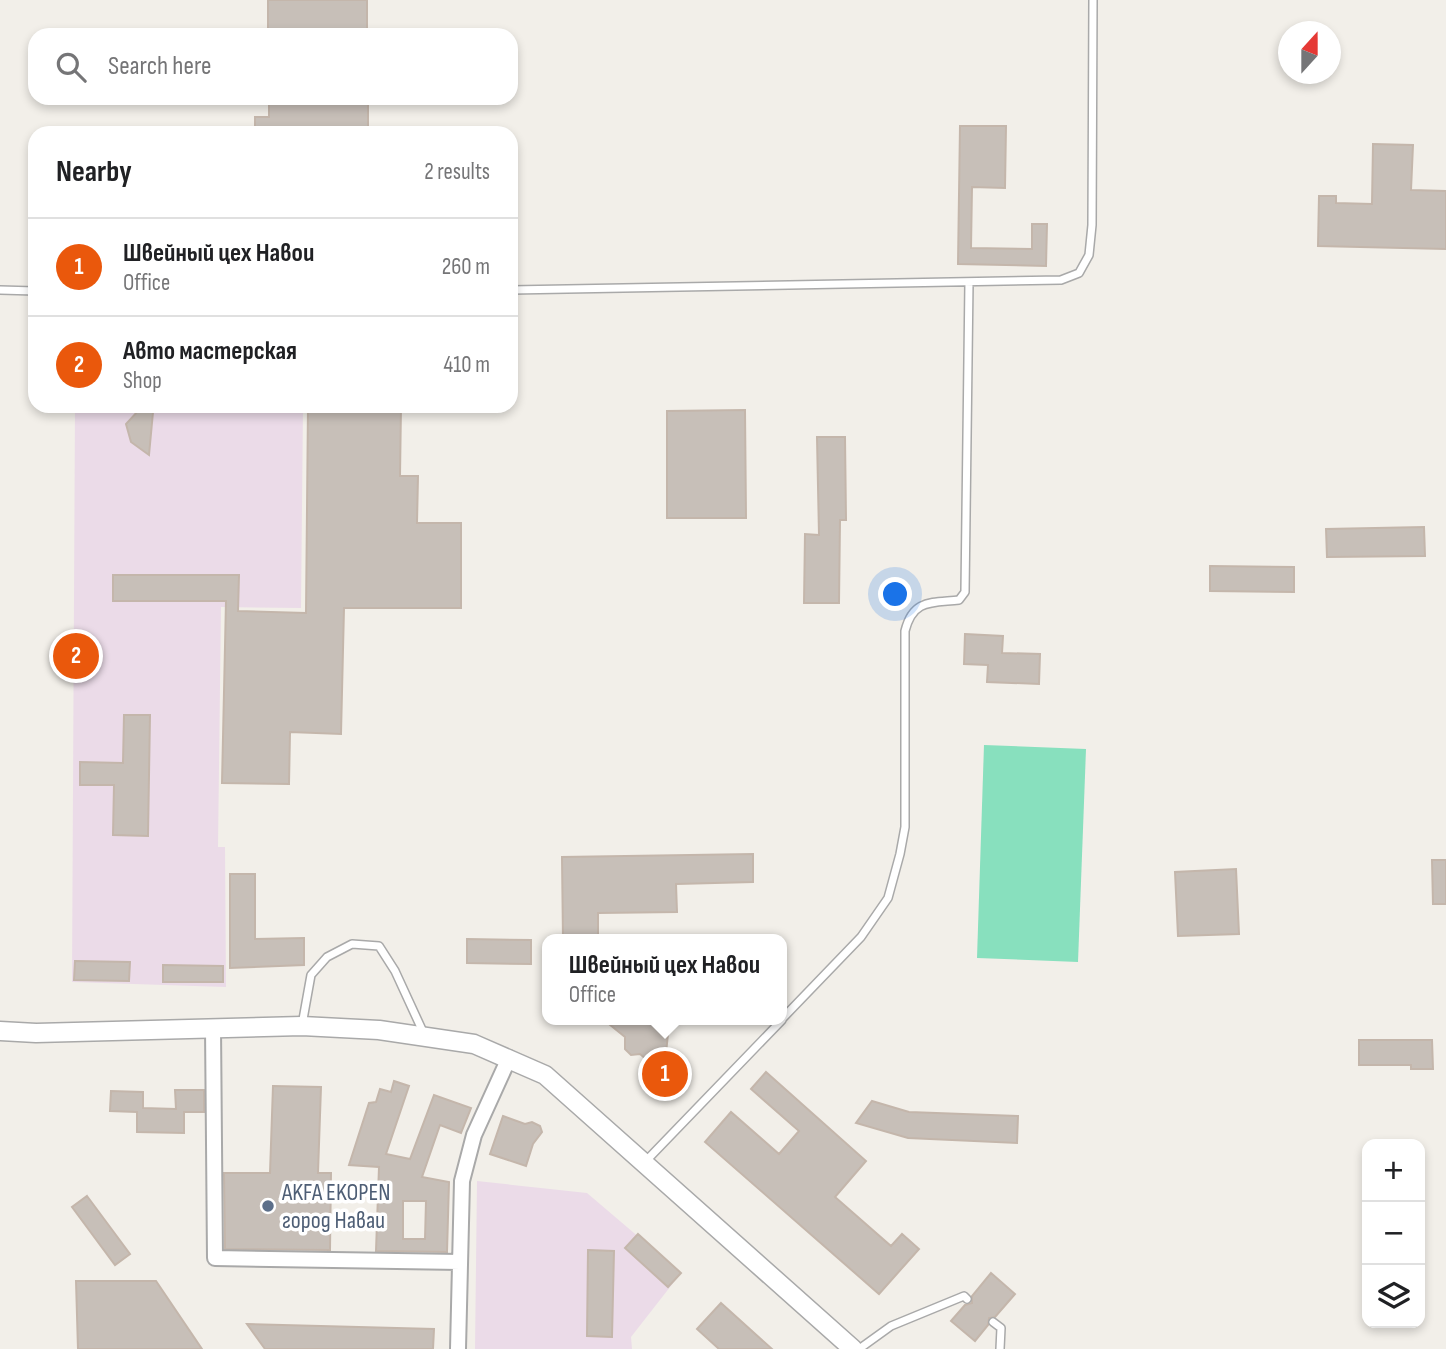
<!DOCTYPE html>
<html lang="en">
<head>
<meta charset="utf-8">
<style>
  body { margin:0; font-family:"Sofia Sans Condensed",sans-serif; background:#f6f6f6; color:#202124 }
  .controls { position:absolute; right:21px; bottom:21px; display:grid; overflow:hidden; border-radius:14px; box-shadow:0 4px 10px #0003 }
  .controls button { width:63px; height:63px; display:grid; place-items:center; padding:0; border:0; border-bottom:2px solid #e0e0e0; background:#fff; color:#202124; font:35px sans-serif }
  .compass { position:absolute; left:1278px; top:21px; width:63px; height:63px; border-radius:50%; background:#fff; box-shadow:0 4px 10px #0003; rotate:21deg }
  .you { position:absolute; left:896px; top:595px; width:24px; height:24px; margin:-18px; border:5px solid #fff; border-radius:50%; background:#1a73e8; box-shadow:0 0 0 10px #1a73e833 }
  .badge { display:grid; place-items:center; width:46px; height:46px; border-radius:50%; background:#ea580c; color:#fff; font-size:23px; font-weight:700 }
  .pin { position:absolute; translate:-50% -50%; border:4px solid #fff; box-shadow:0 2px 7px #0006 }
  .popup { position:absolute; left:542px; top:934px; width:245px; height:91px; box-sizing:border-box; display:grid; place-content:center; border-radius:14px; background:#fff; filter:drop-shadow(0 2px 5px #0005); font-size:23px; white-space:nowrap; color:#757577 }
  .popup b { font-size:26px; color:#202124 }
  .popup::after { content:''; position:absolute; left:50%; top:100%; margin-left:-14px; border:14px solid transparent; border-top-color:#fff }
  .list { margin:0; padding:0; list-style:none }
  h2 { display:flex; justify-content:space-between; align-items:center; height:91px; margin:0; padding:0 28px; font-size:30px }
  h2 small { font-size:23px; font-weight:400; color:#757577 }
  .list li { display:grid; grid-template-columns:46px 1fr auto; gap:21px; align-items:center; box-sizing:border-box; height:98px; padding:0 28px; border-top:2px solid #e0e0e0 }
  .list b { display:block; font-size:26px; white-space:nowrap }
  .list p { margin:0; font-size:23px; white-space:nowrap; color:#757577 }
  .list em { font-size:23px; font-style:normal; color:#757577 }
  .icon { flex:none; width:38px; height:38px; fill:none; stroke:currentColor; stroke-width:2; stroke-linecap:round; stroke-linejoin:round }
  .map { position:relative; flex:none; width:1446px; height:1349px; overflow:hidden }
  .search { position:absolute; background:#fff; box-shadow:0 4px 10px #0003; left:28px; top:28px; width:490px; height:77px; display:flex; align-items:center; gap:18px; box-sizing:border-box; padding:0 24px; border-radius:21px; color:#757577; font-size:26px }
  .panel { position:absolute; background:#fff; box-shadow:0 4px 10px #0003; left:28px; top:126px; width:490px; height:287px; border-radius:21px }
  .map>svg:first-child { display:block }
</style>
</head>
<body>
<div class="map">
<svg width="1446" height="1349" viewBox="0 0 1446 1349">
  <rect width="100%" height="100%" fill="#f2efe9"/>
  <path fill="#ebdbe8" d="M75 406H303L301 608 221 607 218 847H225L226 987 72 982Z
    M477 1181 587 1193 681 1273 631 1337 632 1349H475Z"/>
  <path fill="#88e0be" d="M984 745 1086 749 1078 962 977 958Z"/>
  <path fill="#c7bfb8" stroke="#c4b6ab" stroke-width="2" fill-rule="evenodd" d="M268 0H367V35H268Z
    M269 98H368V133H255V117H269Z
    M960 126H1006L1005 188 972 187 971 248 1032 249V224H1047L1046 266 958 264Z
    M1373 144 1413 145 1411 190 1446 191V249L1318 246 1319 196H1336V203L1372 204Z
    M308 406H401L400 476H418L417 523H461V608H344L341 734 290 732 289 784 222 783 226 601H113V575H239L238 611 306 613Z
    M745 410 746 518H667V411Z
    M138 411 153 412 149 455 131 442 126 424Z
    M817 437H845L846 520H840L839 603H804L805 534 819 535Z
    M1424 527 1425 556 1327 557 1326 529Z
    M1210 566 1294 567V592L1210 591Z
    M965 634 1003 636 1002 653 1040 654 1039 684 987 682 988 665 964 664Z
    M124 715H150L148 836 113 835 114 785H80V762L123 763Z
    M753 854V882L676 884 677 912 598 913V939H563L562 857Z
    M1432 860H1446V904H1433Z
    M1236 869 1239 934 1178 936 1175 872Z
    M230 874H255V939L304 938V965L230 968Z
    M467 939 531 940V964L467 963Z
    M75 961 130 962 129 981 74 980Z
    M163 965 223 966V982H163Z
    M604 1020H661L668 1034 666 1053 654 1066 640 1054 631 1055 625 1049V1037Z
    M1359 1040H1432L1433 1069H1411V1065H1359Z
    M766 1072 866 1161 835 1197 891 1246 902 1234 919 1249 879 1294 705 1142 731 1112 779 1154 799 1131 751 1089Z
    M394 1081 409 1086 386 1154 410 1159 434 1095 471 1108 461 1133 440 1125 422 1177 449 1182 447 1252 376 1251 379 1167 349 1165 369 1103 376 1102 380 1089 391 1092ZM403 1201H426L425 1239H403Z
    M273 1086 321 1087 318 1173H331L330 1250 225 1249 224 1173H270Z
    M175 1090H204V1112H184V1133L137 1132V1112L110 1111 111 1091 143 1092V1108L176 1109Z
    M872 1101 909 1112 1018 1116 1017 1143 908 1138 856 1123Z
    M503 1116 525 1124 532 1122 540 1126 542 1132 533 1144 526 1166 490 1154Z
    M87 1196 130 1254 115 1265 72 1207Z
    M638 1234 681 1273 668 1287 625 1248Z
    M588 1250 614 1251 612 1337 587 1336Z
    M991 1273 1015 1294 995 1317 989 1318 988 1325 975 1341 951 1321 965 1305 972 1303V1296Z
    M76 1281H156L202 1349H78Z
    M721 1303 772 1349H719L697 1329Z
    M247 1324 434 1329 433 1349H265Z"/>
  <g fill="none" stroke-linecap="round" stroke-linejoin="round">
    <defs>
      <path id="service" d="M0 290 35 291
        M511 290 1061 280 1079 273 1089 255 1092 225 1093 0
        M782 1019 861 937 888 898 900 854 905 827V631C913 599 931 603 959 600L965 592 969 282
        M302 1025 311 975 327 957 352 944 379 946 395 971 424 1034
        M644 1163 782 1020
        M993 1322 1001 1328 1000 1349
        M859 1349 891 1326 964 1296 967 1299"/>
      <path id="minor" d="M213 1028 215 1258 460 1262
        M458 1349 462 1181 474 1135 509 1058"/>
      <path id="tertiary" d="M0 1031 36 1033 302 1026 379 1030 474 1044 545 1075 853 1349"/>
    </defs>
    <use href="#service" stroke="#a9a9a9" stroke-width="10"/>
    <use href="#minor" stroke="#a9a9a9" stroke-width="18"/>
    <use href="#tertiary" stroke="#a9a9a9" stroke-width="21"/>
    <use href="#service" stroke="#fff" stroke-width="7"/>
    <use href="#minor" stroke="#fff" stroke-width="14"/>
    <use href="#tertiary" stroke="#fff" stroke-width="18"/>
  </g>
  <circle fill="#5c6f8a" stroke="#fff" stroke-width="2.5" cx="268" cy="1206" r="7"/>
  <g text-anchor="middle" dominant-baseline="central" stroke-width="7" stroke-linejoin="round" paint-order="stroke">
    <g font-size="24" fill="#4e5e75" stroke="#fff" text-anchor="start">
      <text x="282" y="1192">AKFA EKOPEN<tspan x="282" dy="28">город Наваи</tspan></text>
    </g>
  </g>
</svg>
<div class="controls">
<button>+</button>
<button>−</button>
<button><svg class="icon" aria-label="layers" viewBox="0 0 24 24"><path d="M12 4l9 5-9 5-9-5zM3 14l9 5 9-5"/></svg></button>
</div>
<svg class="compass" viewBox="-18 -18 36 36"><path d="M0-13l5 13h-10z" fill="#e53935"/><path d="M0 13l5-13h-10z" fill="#757577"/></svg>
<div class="you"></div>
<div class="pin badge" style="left:665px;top:1074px">1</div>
<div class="popup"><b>Швейный цех Навои</b>Office</div>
<div class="pin badge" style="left:76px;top:656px">2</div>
<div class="search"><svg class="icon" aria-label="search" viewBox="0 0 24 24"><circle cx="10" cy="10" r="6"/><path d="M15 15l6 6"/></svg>Search here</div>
<section class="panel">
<h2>Nearby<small>2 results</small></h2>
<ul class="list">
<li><span class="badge">1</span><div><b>Швейный цех Навои</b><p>Office</p></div><em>260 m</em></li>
<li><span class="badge">2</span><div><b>Авто мастерская</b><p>Shop</p></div><em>410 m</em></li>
</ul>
</section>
</div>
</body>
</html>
